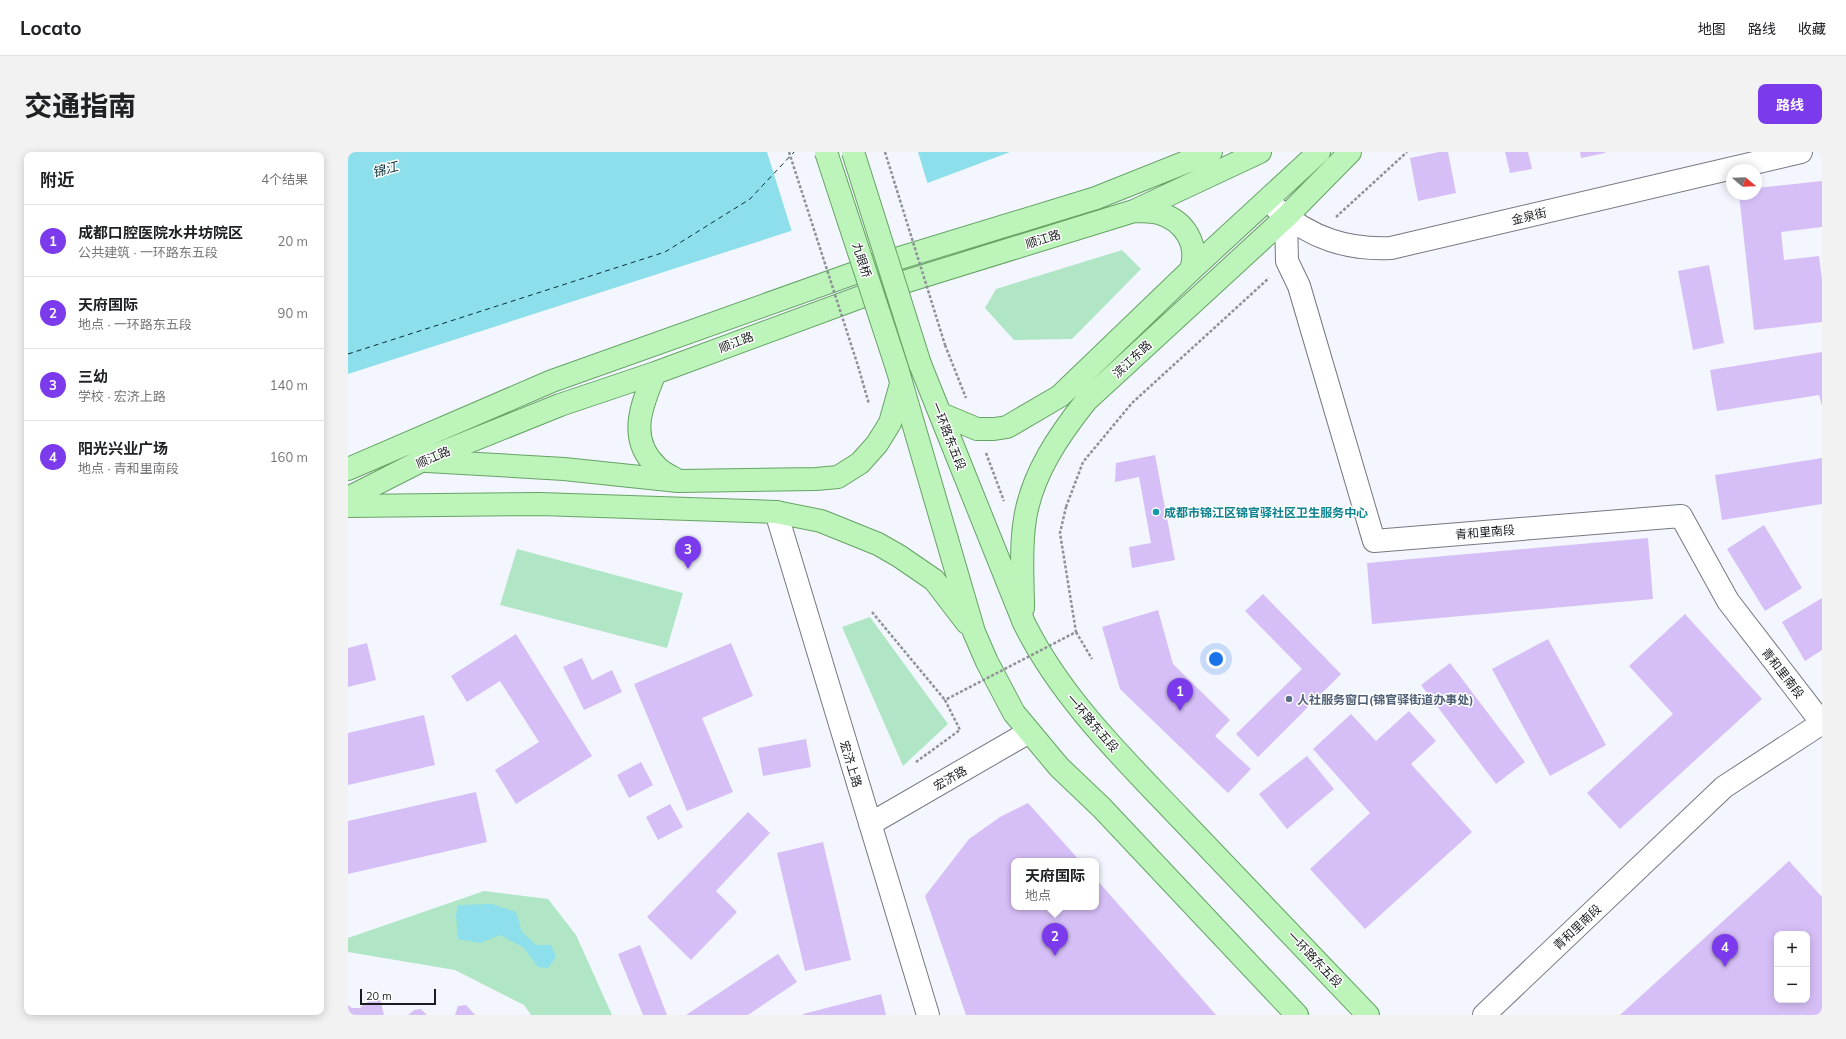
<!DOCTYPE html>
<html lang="zh">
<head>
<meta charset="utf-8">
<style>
  body { margin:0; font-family:Mulish,"Noto Sans SC",sans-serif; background:#f2f2f2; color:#202124 }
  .controls { position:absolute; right:12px; bottom:12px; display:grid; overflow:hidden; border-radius:8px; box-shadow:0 2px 10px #0003 }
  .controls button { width:36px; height:36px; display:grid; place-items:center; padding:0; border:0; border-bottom:1px solid #e0e0e0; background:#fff; color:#202124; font:20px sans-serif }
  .compass { position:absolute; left:1378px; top:12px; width:36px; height:36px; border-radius:50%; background:#fff; box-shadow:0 2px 10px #0003; rotate:109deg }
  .scale { position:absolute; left:12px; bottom:10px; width:76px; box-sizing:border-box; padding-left:4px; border:2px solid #1a1c1f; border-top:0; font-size:11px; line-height:14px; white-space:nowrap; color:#1a1c1f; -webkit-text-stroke:3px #fff; paint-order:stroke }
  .you { position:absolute; left:868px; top:507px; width:14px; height:14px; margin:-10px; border:3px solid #fff; border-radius:50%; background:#1a73e8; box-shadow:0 0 0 6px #1a73e833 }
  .badge { display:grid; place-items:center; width:26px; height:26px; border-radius:50%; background:#7c3aed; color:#fff; font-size:13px; font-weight:700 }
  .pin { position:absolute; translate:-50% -33px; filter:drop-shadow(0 1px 2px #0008) }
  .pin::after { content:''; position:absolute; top:21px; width:14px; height:12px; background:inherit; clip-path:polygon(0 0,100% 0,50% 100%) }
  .popup { position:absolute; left:663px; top:706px; width:88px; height:52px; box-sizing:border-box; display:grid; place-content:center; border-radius:8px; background:#fff; filter:drop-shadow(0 1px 3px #0005); font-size:13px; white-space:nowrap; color:#757577 }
  .popup b { font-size:15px; color:#202124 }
  .popup::after { content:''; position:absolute; left:50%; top:100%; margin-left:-8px; border:8px solid transparent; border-top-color:#fff }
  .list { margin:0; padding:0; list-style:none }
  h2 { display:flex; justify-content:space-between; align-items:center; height:52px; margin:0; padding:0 16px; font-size:17px }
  h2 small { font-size:13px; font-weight:400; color:#757577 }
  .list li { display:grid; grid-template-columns:26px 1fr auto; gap:12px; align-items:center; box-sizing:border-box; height:72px; padding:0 16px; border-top:1px solid #e0e0e0 }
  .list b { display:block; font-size:15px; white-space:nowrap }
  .list p { margin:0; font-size:13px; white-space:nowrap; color:#757577 }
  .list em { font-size:13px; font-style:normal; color:#757577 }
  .map { position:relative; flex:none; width:1474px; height:863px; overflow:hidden; border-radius:8px }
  header { display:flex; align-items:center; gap:24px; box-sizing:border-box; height:56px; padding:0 20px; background:#fff; border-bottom:1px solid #e0e0e0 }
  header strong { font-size:19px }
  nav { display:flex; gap:22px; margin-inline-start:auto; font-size:14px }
  .intro { display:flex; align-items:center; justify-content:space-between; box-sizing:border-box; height:96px; padding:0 24px }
  h1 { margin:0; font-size:28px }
  .button { padding:10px 18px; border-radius:8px; background:#7c3aed; color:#fff; font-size:14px; font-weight:700 }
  main { display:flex; gap:24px; padding:0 24px }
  aside { flex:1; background:#fff; border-radius:8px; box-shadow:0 2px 10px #0003 }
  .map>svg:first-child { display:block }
</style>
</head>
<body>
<header>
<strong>Locato</strong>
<nav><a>地图</a><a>路线</a><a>收藏</a></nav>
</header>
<div class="intro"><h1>交通指南</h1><a class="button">路线</a></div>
<main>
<aside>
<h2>附近<small>4个结果</small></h2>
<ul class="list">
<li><span class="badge">1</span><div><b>成都口腔医院水井坊院区</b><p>公共建筑 · 一环路东五段</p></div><em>20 m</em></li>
<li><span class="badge">2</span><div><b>天府国际</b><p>地点 · 一环路东五段</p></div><em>90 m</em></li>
<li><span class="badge">3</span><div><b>三幼</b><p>学校 · 宏济上路</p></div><em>140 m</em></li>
<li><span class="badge">4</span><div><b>阳光兴业广场</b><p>地点 · 青和里南段</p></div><em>160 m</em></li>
</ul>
</aside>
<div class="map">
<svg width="1474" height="863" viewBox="0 0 1474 863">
  <rect width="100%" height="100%" fill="#f3f6fe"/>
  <path fill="#b0e6c5" d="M774 98 793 117 724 187 666 188 637 156 648 137Z
    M169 397 335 441 319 496 152 453Z
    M522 465 600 572 555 614 494 475Z
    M136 739 200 747 228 783 264 863H183L176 853 107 818 0 800V786Z"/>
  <path fill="#8ddfeb" d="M0 0H662L508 58 0 222Z
    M144 752 168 760 174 780 188 793H203L208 805 200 816 190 815 175 795 152 783 132 791 110 787 108 763 110 753Z"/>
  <path fill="#f3f6fe" d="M419 0H570L580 33 509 60 444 80Z"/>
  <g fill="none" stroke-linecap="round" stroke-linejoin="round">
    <path stroke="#063035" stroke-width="1" stroke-dasharray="5 4" stroke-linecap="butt" d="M0 202 317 100 402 47 446 0"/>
  </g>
  <path fill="#d6bff7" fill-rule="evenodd" d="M1091 0H1100L1108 41 1070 49 1062 6Z
    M1157 0H1180L1184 17 1162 21Z
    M1232 0H1257V1L1233 6Z
    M1474 29V75L1433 80 1436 108 1471 104 1474 128V170L1406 178 1391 42H1408V36Z
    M1361 113 1376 191 1345 198 1330 119Z
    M1474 200V254L1471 243 1369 259 1362 218Z
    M807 303 827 408 784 416 781 395 803 391 791 325 767 330 768 311Z
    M1474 306V352L1374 368 1367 323Z
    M1416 373 1454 436 1417 459 1379 397Z
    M1300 386 1305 447 1024 472 1019 411Z
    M915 442 993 522 910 605 888 582 954 517 897 459Z
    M1474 446V498L1457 509 1434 470Z
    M810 458 825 512 882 568 867 584 903 617 880 641 772 537 754 475Z
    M1337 462 1414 547 1272 677 1239 641 1325 562 1281 514Z
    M168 482 244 604 168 652 147 618 191 590 152 529 119 550 103 524Z
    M1200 487 1258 593 1202 624 1144 517Z
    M19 491 28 528 0 535V496Z
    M383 491 405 544 354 566 385 640 339 659 286 532Z
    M234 506 244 528 264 518 274 540 236 558 215 515Z
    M1102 511 1177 610 1148 632 1073 533Z
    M1061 559 1088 589 1063 612 1124 680 1017 777 962 717 1022 661 965 597 1003 562 1028 589Z
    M76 563 87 613 0 633V581Z
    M458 587 463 615 415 624 410 596Z
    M959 604 986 637 939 677 911 642Z
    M293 610 305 633 281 646 269 623Z
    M128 640 139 690 0 722V669Z
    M680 651 732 709H666V755H748V727L868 863H618L577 744 621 687 652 665Z
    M322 652 335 675 310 688 298 665Z
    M400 660 422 681 368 739 389 760 343 808 299 765Z
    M475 690 503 808 457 819 429 701Z
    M1441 709 1474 745V863H1272ZM1429 782H1459V848H1429Z
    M292 793 319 863H295L270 802Z
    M430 802 449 830 400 863H338Z
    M533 842 538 863H455V862Z
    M29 845 33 850 36 863H0V853L4 856H12L20 848Z
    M118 853 127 863H107L110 854Z
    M73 857 79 863H60L66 858Z"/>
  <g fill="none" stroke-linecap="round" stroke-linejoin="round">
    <defs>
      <path id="minor" d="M929 57C963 86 999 98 1043 96L1453 0
        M938 65 939 109 951 134 1026 389 1333 364 1380 449 1474 571
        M428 360 580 863
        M522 672 681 580
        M1136 863 1376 635 1474 571"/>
      <path id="major" d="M786 59C794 59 803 59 811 61 837 69 851 92 843 118
        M572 212 676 471C713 546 775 606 832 666 895 732 957 797 1020 863
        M549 216 626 480 639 510 666 561 711 615 754 656 949 863
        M307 221C294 252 279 286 308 314 313 320 322 324 329 328
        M593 262 629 277H646L659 275 712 244 843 118 971 0
        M79 309 216 317 330 329 468 327 490 325 512 311 529 292 542 271 553 232
        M0 317 204 229 532 112 748 46 863 0
        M0 346 73 309 212 253 307 221 540 135 786 59 912 0
        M0 354 192 352 428 360 473 369 530 392 551 404 586 428 619 471
        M675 456C675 427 672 397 677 367 684 322 711 283 738 249L938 65 1002 0"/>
    </defs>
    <use href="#minor" stroke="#757880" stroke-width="24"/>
    <use href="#major" stroke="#66a365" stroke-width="24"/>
    <path stroke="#8e9197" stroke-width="2.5" stroke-dasharray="3 2" stroke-linecap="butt" d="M988 65 1059 0
      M597 193 618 246
      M510 214 521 252
      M638 301 656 349
      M718 355 735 310 784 251 921 126
      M728 480 744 507"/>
    <use href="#minor" stroke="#fff" stroke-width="22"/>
    <use href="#major" stroke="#bcf4b9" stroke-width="22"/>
    <defs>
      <path id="major-bridge" d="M478 0 549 216
        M505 0 572 212"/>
    </defs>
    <use href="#major-bridge" stroke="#66a365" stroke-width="24" stroke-linecap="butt"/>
    <path stroke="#8e9197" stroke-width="2.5" stroke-dasharray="3 2" stroke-linecap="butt" d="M441 0 510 214
      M537 0 597 193
      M524 460 597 548
      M568 610 612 578 597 548 728 480 712 381 718 355"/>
    <use href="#major-bridge" stroke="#bcf4b9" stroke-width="22"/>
  </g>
  <circle fill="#0f9aa8" stroke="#fff" stroke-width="1.5" cx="808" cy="360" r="4"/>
  <circle fill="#5c6f8a" stroke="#fff" stroke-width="1.5" cx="941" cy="547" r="4"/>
  <g text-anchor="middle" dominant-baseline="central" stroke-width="3" stroke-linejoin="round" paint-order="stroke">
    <g font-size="12" fill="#1a1c1f" stroke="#fff">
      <text transform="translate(1181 64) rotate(-13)">金泉街</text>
      <text transform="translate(695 87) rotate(-17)">顺江路</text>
      <text transform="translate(514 108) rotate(72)">九眼桥</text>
      <text transform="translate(388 190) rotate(-21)">顺江路</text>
      <text transform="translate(784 207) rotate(-43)">滨江东路</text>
      <text transform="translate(601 284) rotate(68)">一环路东五段</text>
      <text transform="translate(85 305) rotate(-23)">顺江路</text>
      <text transform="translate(1137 380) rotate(-5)">青和里南段</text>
      <text transform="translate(1435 521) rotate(52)">青和里南段</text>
      <text transform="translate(745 571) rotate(49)">一环路东五段</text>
      <text transform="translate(503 612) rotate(73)">宏济上路</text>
      <text transform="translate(602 626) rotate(-30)">宏济路</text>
      <text transform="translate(1229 775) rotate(-43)">青和里南段</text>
      <text transform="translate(967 807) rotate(46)">一环路东五段</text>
    </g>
    <g font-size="12" font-weight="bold" fill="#0d838f" stroke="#fff" text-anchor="start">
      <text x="816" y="360">成都市锦江区锦官驿社区卫生服务中心</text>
    </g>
    <g font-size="12" font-weight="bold" fill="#4e5e75" stroke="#fff" text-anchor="start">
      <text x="949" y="547">人社服务窗口(锦官驿街道办事处)</text>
    </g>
    <g font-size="13" font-style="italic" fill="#063035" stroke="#fff">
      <text transform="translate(37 17) rotate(-15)">锦江</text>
    </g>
  </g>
</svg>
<div class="controls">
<button>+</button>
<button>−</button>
</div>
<svg class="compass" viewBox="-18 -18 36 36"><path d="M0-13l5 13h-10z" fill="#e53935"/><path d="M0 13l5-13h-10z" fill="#757577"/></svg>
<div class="scale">20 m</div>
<div class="you"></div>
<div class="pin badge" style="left:832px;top:559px">1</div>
<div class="pin badge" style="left:707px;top:804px">2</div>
<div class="popup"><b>天府国际</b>地点</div>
<div class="pin badge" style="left:340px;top:417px">3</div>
<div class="pin badge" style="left:1377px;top:815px">4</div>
</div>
</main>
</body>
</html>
